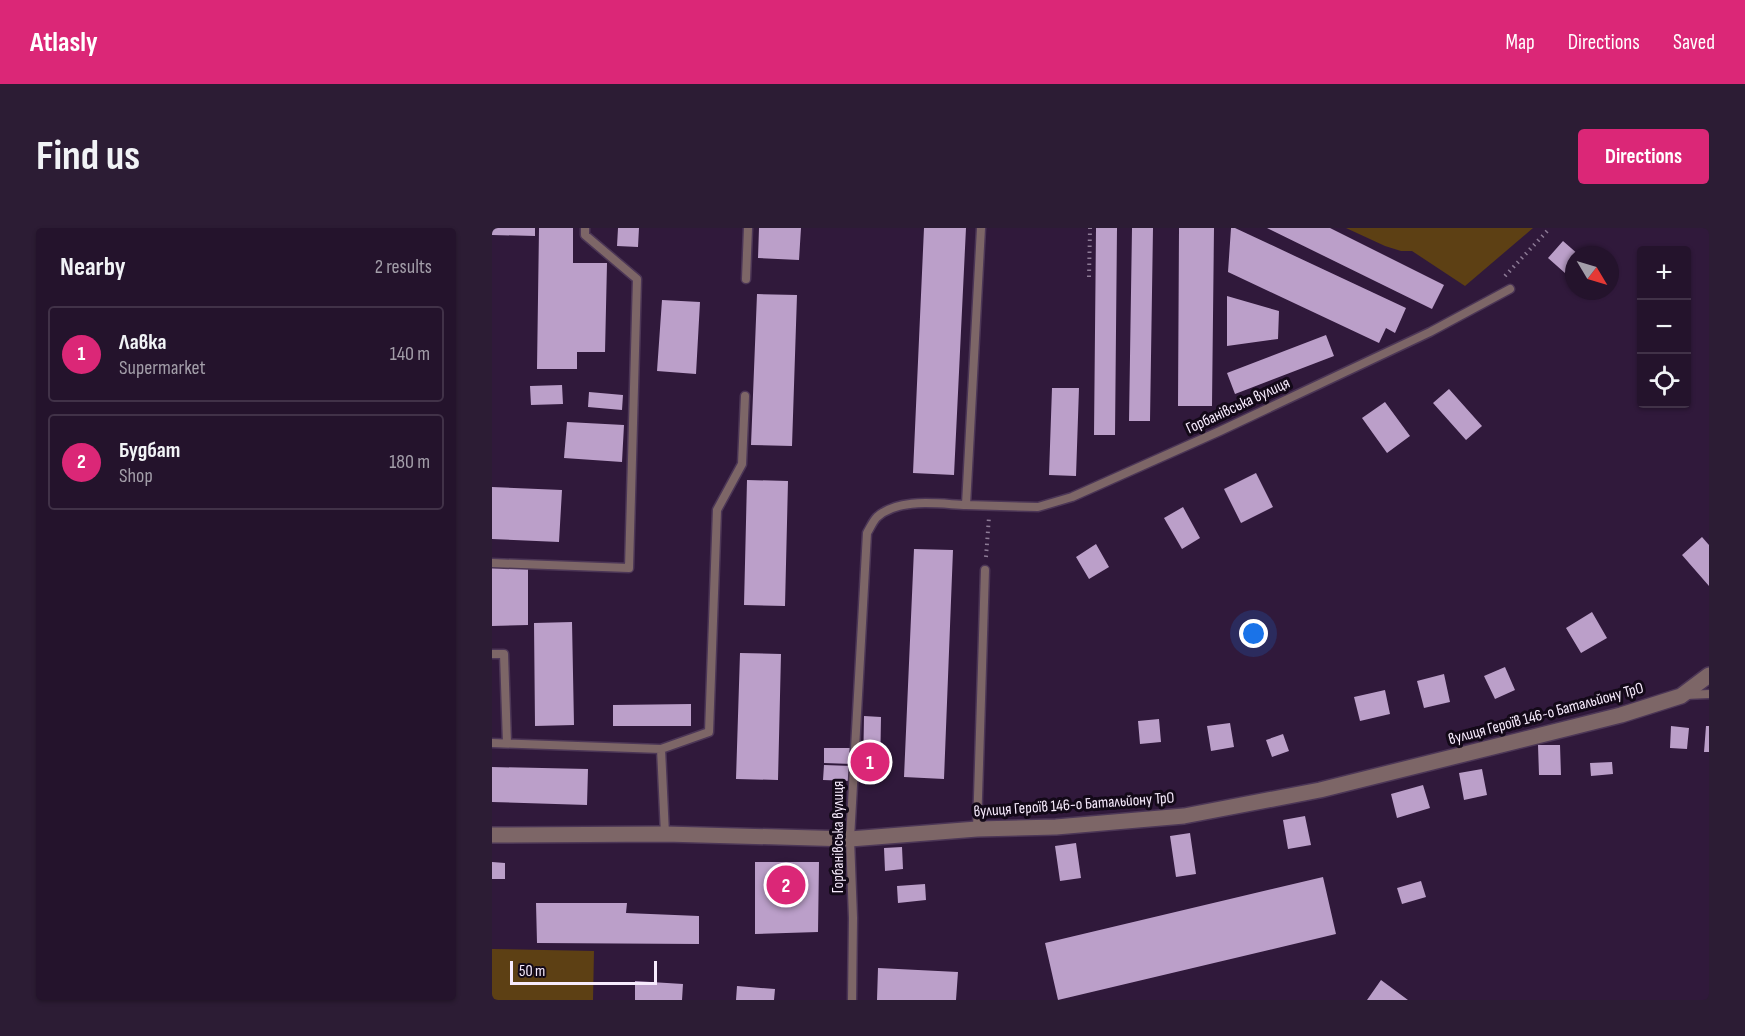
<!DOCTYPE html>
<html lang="en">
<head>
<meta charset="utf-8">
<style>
  body { margin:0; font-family:"Sofia Sans Condensed",sans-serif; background:#2c1c34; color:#f1f3f6 }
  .controls { position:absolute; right:18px; top:18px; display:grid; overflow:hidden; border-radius:6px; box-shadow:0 2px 4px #0004 }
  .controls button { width:54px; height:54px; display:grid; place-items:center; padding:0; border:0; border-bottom:2px solid #413248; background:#24132c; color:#f1f3f6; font:30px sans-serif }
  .compass { position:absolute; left:1073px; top:18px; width:54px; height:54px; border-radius:50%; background:#24132c; box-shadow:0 2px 4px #0004; rotate:128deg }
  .scale { position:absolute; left:18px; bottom:15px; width:147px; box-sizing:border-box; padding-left:6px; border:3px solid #f7ebfd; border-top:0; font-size:16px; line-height:21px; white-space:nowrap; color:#f7ebfd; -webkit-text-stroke:4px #130918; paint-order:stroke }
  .you { position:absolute; left:762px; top:406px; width:21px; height:21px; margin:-15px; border:4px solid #fff; border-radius:50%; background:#1a73e8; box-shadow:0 0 0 9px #1a73e833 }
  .badge { display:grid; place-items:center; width:39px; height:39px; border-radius:50%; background:#db2777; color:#fff; font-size:20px; font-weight:700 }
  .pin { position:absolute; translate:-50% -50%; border:3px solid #fff; box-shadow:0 2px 6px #0006 }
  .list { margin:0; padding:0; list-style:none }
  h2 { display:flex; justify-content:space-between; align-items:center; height:78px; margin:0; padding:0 24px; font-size:26px }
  h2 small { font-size:20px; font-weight:400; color:#a39ea9 }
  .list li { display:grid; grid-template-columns:39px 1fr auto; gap:18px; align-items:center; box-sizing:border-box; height:96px; margin:0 12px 12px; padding:0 12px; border:2px solid #413248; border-radius:6px }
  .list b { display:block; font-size:22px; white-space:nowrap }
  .list p { margin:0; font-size:20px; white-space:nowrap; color:#a39ea9 }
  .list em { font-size:20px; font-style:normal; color:#a39ea9 }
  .icon { flex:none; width:33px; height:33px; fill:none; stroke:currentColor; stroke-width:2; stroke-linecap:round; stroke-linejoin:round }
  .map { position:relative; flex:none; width:1217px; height:772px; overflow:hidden; border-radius:6px }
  header { display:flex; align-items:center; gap:36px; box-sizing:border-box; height:84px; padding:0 30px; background:#db2777; color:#fff }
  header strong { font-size:28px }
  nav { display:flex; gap:33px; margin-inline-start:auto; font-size:21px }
  .intro { display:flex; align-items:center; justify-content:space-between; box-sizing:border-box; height:144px; padding:0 36px }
  h1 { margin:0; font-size:42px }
  .button { padding:15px 27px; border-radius:6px; background:#db2777; color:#fff; font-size:21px; font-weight:700 }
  main { display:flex; gap:36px; padding:0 36px }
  aside { flex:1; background:#24132c; border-radius:6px; box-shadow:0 2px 4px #0004 }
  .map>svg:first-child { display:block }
</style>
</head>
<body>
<header>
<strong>Atlasly</strong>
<nav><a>Map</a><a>Directions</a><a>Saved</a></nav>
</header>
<div class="intro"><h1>Find us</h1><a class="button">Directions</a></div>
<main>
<aside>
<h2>Nearby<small>2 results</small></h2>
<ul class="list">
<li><span class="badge">1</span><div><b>Лавка</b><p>Supermarket</p></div><em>140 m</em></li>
<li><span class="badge">2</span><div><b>Будбат</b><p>Shop</p></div><em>180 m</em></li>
</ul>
</aside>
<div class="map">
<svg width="1217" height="772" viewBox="0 0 1217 772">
  <rect width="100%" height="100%" fill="#30193b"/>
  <path fill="#5d4014" d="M854 0H1041L973 58 920 23H909L893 18Z
    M0 721 102 723 101 772H0Z"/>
  <path fill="#bb9fc9" d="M0 0H43V8L0 7Z
    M47 0H81V35H115L113 124H85V141H45Z
    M126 0H147L146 19 125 18Z
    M267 0H309L307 32 266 30Z
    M432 0H474L462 247 421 245Z
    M604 0H625L623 207H602Z
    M640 0H661L658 193H637Z
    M687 0H722L720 178H686Z
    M739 0H743L914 80 903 105 894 100 887 115 736 44Z
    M775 0H838L952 57 940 81Z
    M1071 13 1087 27H1082V53L1056 30Z
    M265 66 305 67 300 218 259 217Z
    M735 68 787 83 786 111 735 118Z
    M170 72 208 74 204 146 165 143Z
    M834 107 842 128 743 166 735 145Z
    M70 157 71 176 39 177 38 158Z
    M560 160H587L584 248 557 247Z
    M957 161 990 198 974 212 941 175Z
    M97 164 131 167 130 182 96 179Z
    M893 174 918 208 895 225 870 190Z
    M75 194 132 197 130 234 72 230Z
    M764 245 781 279 749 295 732 261Z
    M255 252 296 253 293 378 252 377Z
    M0 259 70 262 67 314 0 311Z
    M691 279 708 310 690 321 672 290Z
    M1210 309 1217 317V358L1190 327Z
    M604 316 617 339 597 351 584 329Z
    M422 321 461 322 452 551 412 549Z
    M36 339V397L0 398V340Z
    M1100 384 1115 410 1089 425 1074 400Z
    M80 394 82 497 43 498 42 395Z
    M248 425 289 426 286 552 244 551Z
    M1013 439 1023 462 1003 471 992 448Z
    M952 446 958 474 932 480 925 453Z
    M893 462 898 486 868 493 862 469Z
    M199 476V498H121V477Z
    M372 488 389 489 388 547H371Z
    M667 491 669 514 648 516 646 493Z
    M738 495 742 519 719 523 715 498Z
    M1179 498 1197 500 1195 521 1178 520Z
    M1214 498H1217V524H1212Z
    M791 506 797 523 780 529 774 512Z
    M1046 517H1068L1069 547H1047Z
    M332 520H360V536L332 535Z
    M1120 534 1121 546 1099 548 1098 535Z
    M332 537 360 538 359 553 331 552Z
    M0 539 96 541 95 577 0 574Z
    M990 541 995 567 972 572 967 545Z
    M931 557 938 580 905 590 899 566Z
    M813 588 819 617 796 621 791 592Z
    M698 605 704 646 684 649 678 608Z
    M584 615 589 650 568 653 563 618Z
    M410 619 411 641 393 643 392 620Z
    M0 634 13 635V651H0Z
    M263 634H327L326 704 263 706Z
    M831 649 844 706 566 772 553 715Z
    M929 653 934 669 910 676 905 660Z
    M433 656 434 672 406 675 405 658Z
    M44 675H135L134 685 207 688V716L45 715Z
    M386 740 466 744 464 772H385Z
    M889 752 916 772H875Z
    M143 753 191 756 190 772H143Z
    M245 758 283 761 282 772H244Z"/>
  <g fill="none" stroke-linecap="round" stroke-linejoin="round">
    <defs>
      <path id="service" d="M254 51 256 0
        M474 277 546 279 580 269 728 203 938 104 1018 61
        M0 335 137 340 145 51 93 7V0
        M0 426H12L15 515
        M1193 467 1217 466
        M0 515 169 521
        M485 601 493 342
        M173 606 169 521 217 504 225 282 250 236 253 168
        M360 772 361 690 358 611 375 305C378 300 381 293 385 289 407 269 447 276 474 277L489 0"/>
      <path id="minor" d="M0 607 173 606 358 611 485 601 564 599 692 588 828 562 1129 487 1189 468 1217 447"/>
    </defs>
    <use href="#service" stroke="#4c3656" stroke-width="11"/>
    <use href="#minor" stroke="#4c3656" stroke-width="18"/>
    <path stroke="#8d7b96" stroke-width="4" stroke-dasharray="1.5 4.5" stroke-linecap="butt" d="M1013 48 1058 0
      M597 49 598 0
      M494 329 497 289"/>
    <use href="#service" stroke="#7d6667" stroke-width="8"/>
    <use href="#minor" stroke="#7d6667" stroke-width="15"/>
  </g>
  <g text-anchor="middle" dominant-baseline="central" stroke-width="6" stroke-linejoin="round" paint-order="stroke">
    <g font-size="16" fill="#f7ebfd" stroke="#130918">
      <text transform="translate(746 178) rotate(-25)">Горбанівська вулиця</text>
      <text transform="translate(1054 486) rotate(-15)">вулиця Героїв 146-о Батальйону ТрО</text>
      <text transform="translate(582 577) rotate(-4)">вулиця Героїв 146-о Батальйону ТрО</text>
      <text transform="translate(346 609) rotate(-90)">Горбанівська вулиця</text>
    </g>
  </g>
</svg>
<div class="controls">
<button>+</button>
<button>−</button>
<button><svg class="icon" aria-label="locate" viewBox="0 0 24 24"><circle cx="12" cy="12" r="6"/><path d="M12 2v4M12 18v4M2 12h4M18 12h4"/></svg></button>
</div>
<svg class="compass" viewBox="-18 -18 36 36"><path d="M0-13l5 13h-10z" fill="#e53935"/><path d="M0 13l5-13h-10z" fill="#a39ea9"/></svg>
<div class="scale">50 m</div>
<div class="you"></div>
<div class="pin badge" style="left:378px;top:534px">1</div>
<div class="pin badge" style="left:294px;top:657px">2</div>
</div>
</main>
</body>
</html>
